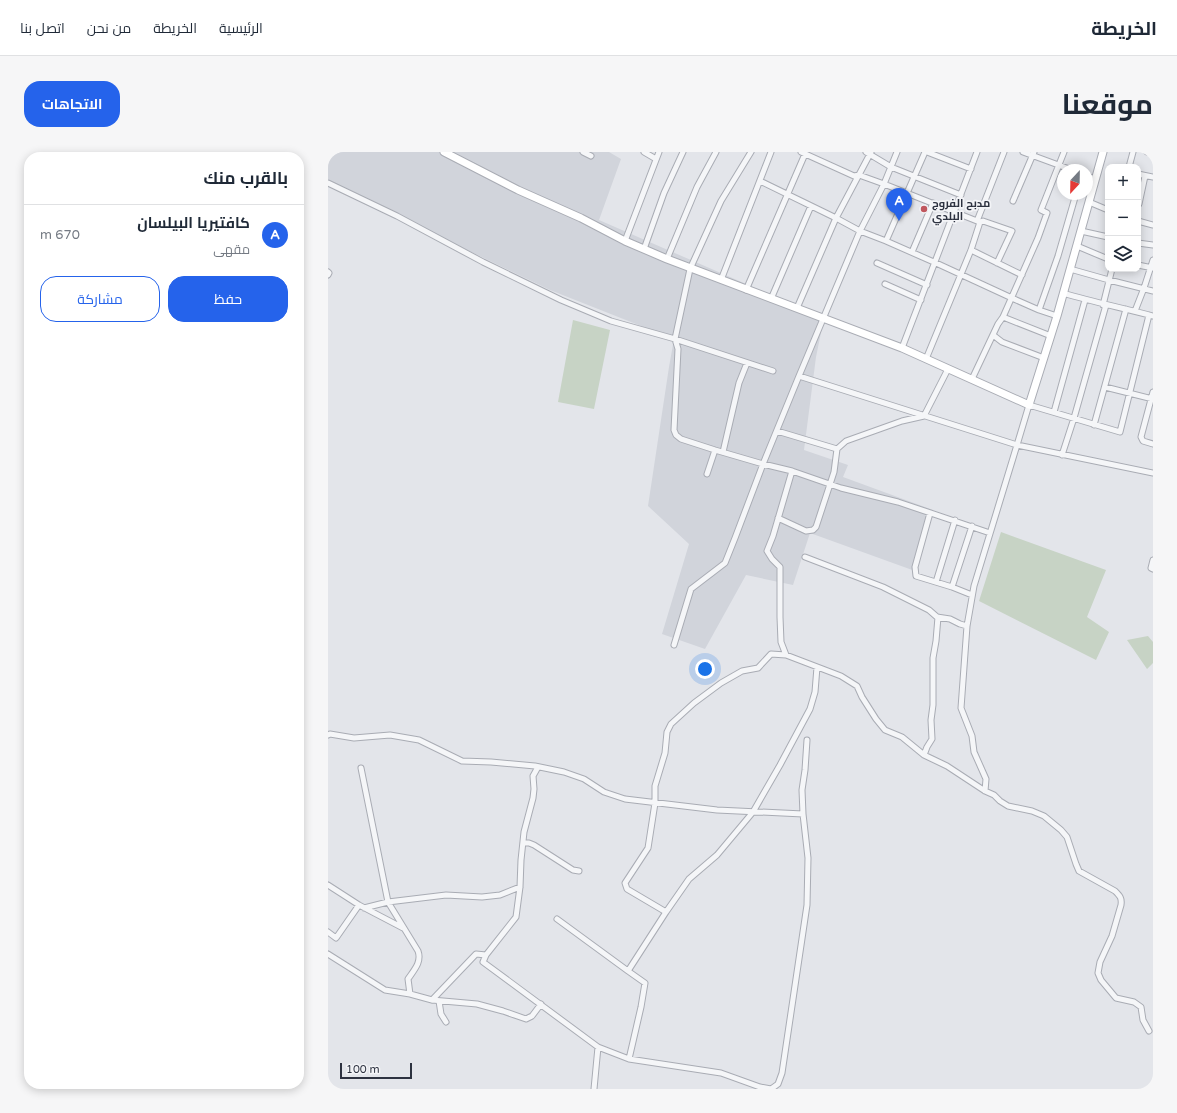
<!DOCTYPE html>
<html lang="ar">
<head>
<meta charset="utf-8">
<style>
  body { margin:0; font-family:"Varela Round",Cairo,sans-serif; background:#f6f6f7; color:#1f2937; direction:rtl }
  .controls { position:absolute; right:12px; top:12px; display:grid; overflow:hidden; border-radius:8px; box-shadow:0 2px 10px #0003 }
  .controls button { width:36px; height:36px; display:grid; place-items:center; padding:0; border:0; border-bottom:1px solid #e0e1e3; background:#fff; color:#1f2937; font:20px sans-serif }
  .compass { position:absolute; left:729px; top:12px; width:36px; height:36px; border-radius:50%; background:#fff; box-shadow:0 2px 10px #0003; rotate:202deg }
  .scale { position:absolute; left:12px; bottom:10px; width:72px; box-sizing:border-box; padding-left:4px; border:2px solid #2d3240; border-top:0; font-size:11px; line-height:14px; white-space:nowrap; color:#2d3240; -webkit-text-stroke:3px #f3f4f7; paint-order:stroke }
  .you { position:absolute; left:377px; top:517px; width:14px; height:14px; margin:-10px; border:3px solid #fff; border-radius:50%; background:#1a73e8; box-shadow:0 0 0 6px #1a73e833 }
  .badge { display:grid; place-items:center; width:26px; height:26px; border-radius:50%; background:#2563eb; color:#fff; font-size:13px; font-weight:700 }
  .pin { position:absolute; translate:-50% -33px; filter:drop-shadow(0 1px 2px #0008) }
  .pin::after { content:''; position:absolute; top:21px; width:14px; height:12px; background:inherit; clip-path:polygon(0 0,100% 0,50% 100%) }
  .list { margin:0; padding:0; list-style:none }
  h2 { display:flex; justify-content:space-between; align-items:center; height:52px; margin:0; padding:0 16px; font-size:17px }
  h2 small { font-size:13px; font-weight:400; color:#747a83 }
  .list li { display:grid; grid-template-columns:26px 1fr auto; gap:12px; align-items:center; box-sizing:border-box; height:60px; padding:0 16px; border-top:1px solid #e0e1e3 }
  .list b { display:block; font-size:15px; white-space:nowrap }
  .list p { margin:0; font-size:13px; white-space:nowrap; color:#747a83 }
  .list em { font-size:13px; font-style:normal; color:#747a83 }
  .actions { display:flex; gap:8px; padding:12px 16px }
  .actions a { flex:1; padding:9px 0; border:1px solid #2563eb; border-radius:16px; text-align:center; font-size:14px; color:#2563eb }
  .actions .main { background:#2563eb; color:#fff }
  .icon { flex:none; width:22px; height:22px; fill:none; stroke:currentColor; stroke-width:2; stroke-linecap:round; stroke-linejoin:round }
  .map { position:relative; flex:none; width:825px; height:937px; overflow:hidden; direction:ltr; border-radius:16px }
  header { display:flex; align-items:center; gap:24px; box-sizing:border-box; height:56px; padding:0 20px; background:#fff; border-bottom:1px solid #e0e1e3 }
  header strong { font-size:19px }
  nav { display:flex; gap:22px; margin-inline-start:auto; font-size:14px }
  .intro { display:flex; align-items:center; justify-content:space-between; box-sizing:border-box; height:96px; padding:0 24px }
  h1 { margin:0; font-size:28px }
  .button { padding:10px 18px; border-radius:16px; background:#2563eb; color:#fff; font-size:14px; font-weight:700 }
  main { display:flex; gap:24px; padding:0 24px }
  aside { flex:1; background:#fff; border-radius:16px; box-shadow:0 2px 10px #0003 }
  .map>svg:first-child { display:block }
</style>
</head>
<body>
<header>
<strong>الخريطة</strong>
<nav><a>الرئيسية</a><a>الخريطة</a><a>من نحن</a><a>اتصل بنا</a></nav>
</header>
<div class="intro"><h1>موقعنا</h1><a class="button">الاتجاهات</a></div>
<main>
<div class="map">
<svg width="825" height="937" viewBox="0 0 825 937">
  <rect width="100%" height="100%" fill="#e3e5ea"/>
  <path fill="#d1d4db" d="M0 0H281L293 7 271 68 496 166 488 205 476 298 520 313 515 325 605 358 587 419 482 381 465 433 418 423 377 497 334 482 361 392 320 354 341 215 346 187 222 138 69 64 0 32Z"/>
  <path fill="#c7d3c5" d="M245 168 282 178 266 257 230 250Z
    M673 380 778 418 759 465 781 480 768 508 651 449Z
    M820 484 825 490V511L819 517 799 488Z"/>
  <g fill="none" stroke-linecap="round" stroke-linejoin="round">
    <defs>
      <path id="street" d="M255 0 263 4
        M316 0 328 7
        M423 0 393 49 362 117 347 187 350 197 346 278 348 283 353 287 387 298 435 312 464 319 513 336 570 350 662 381
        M473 0 526 24 531 23 556 32 649 69 652 70 655 69 684 79 669 111
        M538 0 563 15 633 43
        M599 0 643 17
        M695 0 744 18
        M819 0 825 1
        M801 15 805 0
        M810 22 825 25
        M759 24 767 27
        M432 29 508 66 532 79 558 89 608 111 686 147 711 158 729 164
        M0 31 69 64 155 110 233 148 264 161 283 169 347 187 445 219
        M685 49 706 0
        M761 50 780 58
        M811 52 817 24
        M649 69 676 0
        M810 69 825 73
        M753 79 780 85
        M297 89 331 0
        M558 89 597 0
        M810 91 825 93
        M749 94 780 107
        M316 97 336 41 355 0
        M643 98 694 123
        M584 100 605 51
        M339 107 369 35 388 0
        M549 111 599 133
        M810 113 825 116
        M742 117 781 128 825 139
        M0 120 1 121 0 123
        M393 128 443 0
        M557 132 593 148
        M418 138 477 2
        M735 141C765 150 795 156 825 164
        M443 147 483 54
        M775 153 784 117
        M469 156 508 66 543 0
        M711 158 730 104 748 42
        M807 159 816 136 825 108
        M675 165 723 184
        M665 183 674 190 716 206
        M574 196 649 0
        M598 207 643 98 652 70
        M471 224 532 79 556 32 569 0
        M644 227 670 172 675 165 710 86 719 61 713 58 736 0
        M777 235 825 247
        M825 240 813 285 815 289 825 292
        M726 260 757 148
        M766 273 798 157
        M449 279 509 297 506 320 488 375 485 378 478 379 450 366
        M509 297 518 289 574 269 596 264 620 217
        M395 300 411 231 419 211
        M734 303 746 266 778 153
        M379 322 387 298
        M602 361 587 415 588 424 624 435 644 443
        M477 405 555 435 601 458 609 465 622 467 632 472 639 474
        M825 408 823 416 825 417
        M608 430 627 368
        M624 435 644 374
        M346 493 363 437 397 411 407 386 435 312 471 224 689 293 701 253 792 280 821 163
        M458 503 453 490 452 465V415L444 407 439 399 445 384 464 319
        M0 583 2 582 26 586 62 583 91 588 134 609 163 610 207 614 236 620 256 627 276 640 297 647 389 658 475 662
        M596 603 599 595 604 587 603 568 605 553V506L608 489 610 465
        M33 616 60 750 90 799C94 810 86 818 80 827L82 842 104 848 149 852 175 859 198 867 204 864 213 852
        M657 639 658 627 646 600 644 584 633 556 639 474 646 434 689 293 825 321
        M195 691H201L206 693 245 718 251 719
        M0 733 31 753 75 776
        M36 756 60 750 118 743 154 745 172 743 192 735
        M338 760 361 727 389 703 425 660 452 613 482 557 487 540 489 515
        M229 767 300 819
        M0 780 8 786 31 753
        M0 802 57 838 82 842
        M158 803 188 765 192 735 193 708 196 680 205 646 206 637 205 624 210 615
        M104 848 148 802 158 803 155 810 270 895 301 907 393 921 432 935 443 937 450 932 454 921 479 753 480 706 475 662 474 638 477 618 479 588
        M111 849 113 862 118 870
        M301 907 313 855 317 831 300 819 338 760 299 737 297 731 320 696 327 651V634L337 601 339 580 343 572 366 551 393 531 414 519 430 516 443 502 458 503 513 524 529 534 534 545 548 567 557 578 574 585 596 603 619 614 657 639 666 643 672 649 680 654 704 659 716 664 733 678 739 685 748 712 751 719 787 739C792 744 794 746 793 753L784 784 772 810 770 821 773 828 788 846 806 850 813 855 815 868 821 879
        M266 937 270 895"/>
      <path id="secondary" d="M116 0 190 38 253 66 297 89 339 107 574 196 701 253 729 164 775 0"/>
    </defs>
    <use href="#street" stroke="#a9acb4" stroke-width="7"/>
    <use href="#secondary" stroke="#a9acb4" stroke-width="9"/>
    <use href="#street" stroke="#f5f6f8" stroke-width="5"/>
    <use href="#secondary" stroke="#fff" stroke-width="7"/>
  </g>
  <circle fill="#c0575e" stroke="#f3f4f7" stroke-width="1.5" cx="596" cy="57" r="4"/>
  <g text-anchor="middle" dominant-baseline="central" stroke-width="3.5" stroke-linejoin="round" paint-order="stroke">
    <g font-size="11" font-weight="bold" fill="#2d3240" stroke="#f3f4f7" text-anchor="start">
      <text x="604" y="51">مدبح الفروج<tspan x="604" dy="13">البلدي</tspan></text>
    </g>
  </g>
</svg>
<div class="controls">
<button>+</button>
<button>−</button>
<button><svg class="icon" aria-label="layers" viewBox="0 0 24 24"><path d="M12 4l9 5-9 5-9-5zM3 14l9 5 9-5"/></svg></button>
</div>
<svg class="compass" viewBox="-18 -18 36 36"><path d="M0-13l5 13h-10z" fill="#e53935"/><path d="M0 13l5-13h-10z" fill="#747a83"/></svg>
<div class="scale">100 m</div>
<div class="you"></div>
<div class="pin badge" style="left:571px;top:69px">A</div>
</div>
<aside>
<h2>بالقرب منك<small></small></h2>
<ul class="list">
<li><span class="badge">A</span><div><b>كافتيريا البيلسان</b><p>مقهى</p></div><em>670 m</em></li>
</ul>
<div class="actions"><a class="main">حفظ</a><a>مشاركة</a></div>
</aside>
</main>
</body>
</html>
